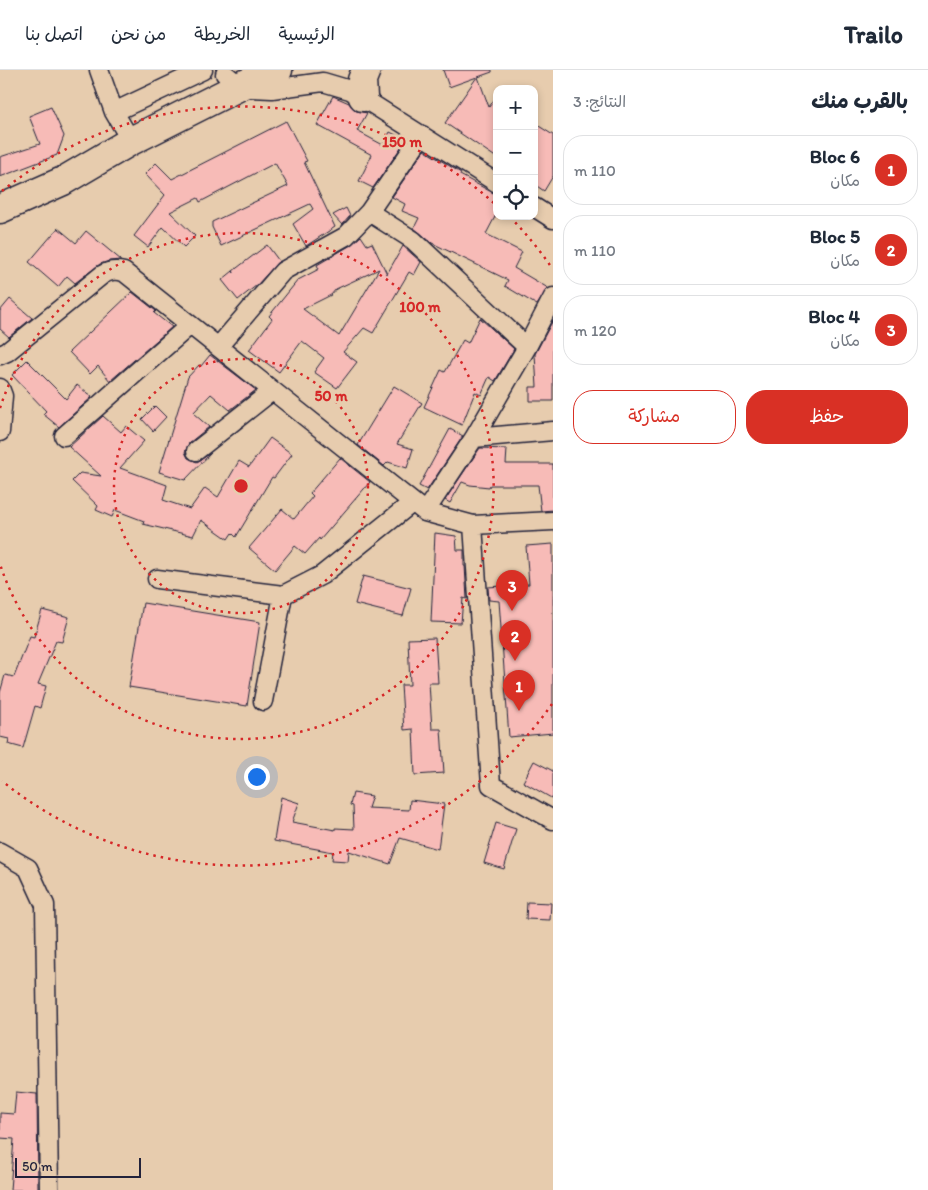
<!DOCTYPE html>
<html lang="ar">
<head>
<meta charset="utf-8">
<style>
  body { margin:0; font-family:Itim,"Playpen Sans Arabic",sans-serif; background:#f6f6f7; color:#1f2937; direction:rtl }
  .controls { position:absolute; right:15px; top:15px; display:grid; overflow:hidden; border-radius:10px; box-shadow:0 2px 8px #0003 }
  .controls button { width:45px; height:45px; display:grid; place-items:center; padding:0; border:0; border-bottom:1px solid #e0e1e3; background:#fff; color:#1f2937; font:25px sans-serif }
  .scale { position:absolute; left:15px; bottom:12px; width:126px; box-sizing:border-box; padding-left:5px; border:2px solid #22223b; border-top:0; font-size:14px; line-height:18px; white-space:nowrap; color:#22223b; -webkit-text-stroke:4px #e7ccae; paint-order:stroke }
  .you { position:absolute; left:256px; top:706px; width:18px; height:18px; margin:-12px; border:4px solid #fff; border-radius:50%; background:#1a73e8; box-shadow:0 0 0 8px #1a73e833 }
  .badge { display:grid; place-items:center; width:32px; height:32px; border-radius:50%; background:#d93025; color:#fff; font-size:16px; font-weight:700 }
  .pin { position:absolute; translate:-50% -41px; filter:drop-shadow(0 1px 2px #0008) }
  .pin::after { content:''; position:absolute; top:26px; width:18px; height:15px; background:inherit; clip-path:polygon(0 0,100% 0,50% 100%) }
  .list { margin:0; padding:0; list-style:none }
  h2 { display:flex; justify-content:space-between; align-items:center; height:65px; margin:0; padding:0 20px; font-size:21px }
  h2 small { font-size:16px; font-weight:400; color:#747a83 }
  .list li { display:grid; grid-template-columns:32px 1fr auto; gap:15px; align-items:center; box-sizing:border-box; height:70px; margin:0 10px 10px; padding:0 10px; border:1px solid #e0e1e3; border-radius:20px }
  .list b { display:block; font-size:19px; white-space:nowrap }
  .list p { margin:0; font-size:16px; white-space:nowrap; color:#747a83 }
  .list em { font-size:16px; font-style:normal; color:#747a83 }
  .actions { display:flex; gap:10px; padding:15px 20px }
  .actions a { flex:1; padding:11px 0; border:1px solid #d93025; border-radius:20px; text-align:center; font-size:18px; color:#d93025 }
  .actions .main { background:#d93025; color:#fff }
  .icon { flex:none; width:28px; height:28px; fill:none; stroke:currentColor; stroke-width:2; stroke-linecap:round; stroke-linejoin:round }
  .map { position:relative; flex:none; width:553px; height:1120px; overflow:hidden; direction:ltr }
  header { display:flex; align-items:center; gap:30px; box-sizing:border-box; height:70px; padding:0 25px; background:#fff; border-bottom:1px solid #e0e1e3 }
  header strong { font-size:24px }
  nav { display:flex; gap:28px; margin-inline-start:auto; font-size:18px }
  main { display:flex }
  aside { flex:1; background:#fff }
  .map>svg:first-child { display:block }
</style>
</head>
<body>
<header>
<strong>Trailo</strong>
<nav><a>الرئيسية</a><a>الخريطة</a><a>من نحن</a><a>اتصل بنا</a></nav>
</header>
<main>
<aside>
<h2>بالقرب منك<small>النتائج: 3</small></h2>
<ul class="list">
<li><span class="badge">1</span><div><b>Bloc 6</b><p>مكان</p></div><em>110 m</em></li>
<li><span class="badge">2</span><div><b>Bloc 5</b><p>مكان</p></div><em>110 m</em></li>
<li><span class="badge">3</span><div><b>Bloc 4</b><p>مكان</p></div><em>120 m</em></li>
</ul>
<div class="actions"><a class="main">حفظ</a><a>مشاركة</a></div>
</aside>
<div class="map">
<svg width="553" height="1120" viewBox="0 0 553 1120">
  <rect width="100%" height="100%" fill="#e7ccae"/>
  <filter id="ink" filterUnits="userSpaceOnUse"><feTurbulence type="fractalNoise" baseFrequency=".02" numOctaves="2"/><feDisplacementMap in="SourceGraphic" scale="10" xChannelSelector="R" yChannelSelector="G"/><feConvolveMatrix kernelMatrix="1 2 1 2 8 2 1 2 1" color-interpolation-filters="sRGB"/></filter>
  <g filter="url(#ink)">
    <path fill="#f7bbb7" stroke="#22223b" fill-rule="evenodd" d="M443 0H492V2L478 7 489 37 497 26V88L445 53 477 7 449 17Z
      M333 26 349 33 356 41 367 43 357 61 383 75 390 62 406 70 373 118 359 111 372 85 317 55Z
      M51 37 64 66 57 85 0 107V87L40 74 29 46Z
      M286 51 307 91 304 92 335 157 306 176 293 154 313 139 310 134 221 176 212 157V152L288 116 275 93 200 132 198 128 170 142 195 166 184 177 163 157 148 177 134 166 165 125 145 104 156 93 172 109Z
      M534 53 553 65V106L544 121 534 114Z
      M424 80 461 103 460 105 497 125V143L486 164 522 182 514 198 548 218 537 235 505 216 508 210 432 173 414 158 419 148 402 141 405 134 392 127Z
      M346 138 350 146 342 155 333 145Z
      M58 158 76 173 86 161 121 190 109 191 100 194 75 213 67 206 58 217 29 192Z
      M361 166 367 175 372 173 387 204 403 176 421 192 414 205 409 202 373 263 364 258 343 282 357 292 337 318 314 302 324 288 302 271 279 302 249 280 272 249 269 246 298 210 319 199 317 195 351 175ZM379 199 339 266 303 239 331 225 336 219Z
      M267 175 279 191 257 215 238 230 222 210 233 201 234 203 233 201Z
      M132 222 156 241 154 243 172 257 110 311 98 296 90 304 69 282Z
      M10 229 32 248 9 267 0 259V241Z
      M480 248 514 279 495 311 489 307 481 325 475 322 462 355 424 337 441 300 445 302 463 270 468 273Z
      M553 250V331H530V317H537L535 284Z
      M210 285 256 320 230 340 211 324 193 343 209 357 189 373 185 382 188 388 197 392 211 383 185 410 159 402 188 307 199 295 201 296Z
      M27 290 66 329 77 315 92 327 59 357 43 344 46 341 12 305Z
      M394 316 422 333 397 374 413 379 407 398 388 392 384 396 358 375Z
      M155 336 166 347 153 361 142 349Z
      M103 346 121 362 126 356 144 371 120 398 167 415 163 430 190 439 205 418 218 427 239 391 249 397 270 368 292 384 274 408 272 407 236 467 232 463 228 469 201 450 193 466 143 454 144 451 115 440 112 447 96 440 98 436 72 411 80 403 101 406 69 377Z
      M450 359 463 366 427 420 419 416Z
      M480 378 507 379 506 394H553V440L541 441 538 415H490L489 417 470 415 462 412 450 433 445 430Z
      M340 388 370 412 320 470 319 468 305 484 295 476 275 500 249 478 282 439 294 449 313 426 310 423Z
      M435 463 456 466 457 480H464V496H465L467 529 463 528 461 553 431 552Z
      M553 474V663L509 667 499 531 489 530 488 517 529 514 526 476Z
      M363 506 411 518 403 546 355 534Z
      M143 533 260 552 247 636 129 617Z
      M42 540 69 547 62 572 56 571 38 614 46 616 40 638 35 636 23 678 8 674 9 669 0 667V623L5 605 14 607 30 566 34 567Z
      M435 568 438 613H429L432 659H441L444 703 415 705 413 659 404 660 401 615H410L408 569Z
      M534 691 553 701V729L523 712Z
      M353 723 372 726 368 738 409 740 410 730 444 734 438 779 400 768 390 794 349 781 348 791 332 790 333 782 274 771 281 727 299 733 292 752 335 760V758L354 759 353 736 350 735Z
      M496 753 516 759 504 799 484 793Z
      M527 832 551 833 550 850 526 849Z
      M16 1022 37 1024 38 1120H10L14 1069 0 1068V1043L14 1044Z"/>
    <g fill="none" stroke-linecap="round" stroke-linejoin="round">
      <defs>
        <path id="minor" d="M99 0 114 42 131 71
          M225 4 240 16 251 18 272 19 323 12 350 20 497 113
          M114 42 203 0
          M534 137 553 149
          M369 142 422 65
          M218 277 283 201 346 166 369 142 413 170 527 277 474 368 425 442
          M527 277 553 227
          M0 285 7 282 102 205C110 200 116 200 124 202L425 442 473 455 553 451
          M0 318 3 326 0 362
          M64 366 190 255
          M474 368 553 361
          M196 381 272 321
          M473 455 491 715 553 750
          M157 509 283 525 263 631
          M283 525 322 505 412 433
          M0 782 28 798 45 835 49 1120"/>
        <path id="primary" d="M363 27 362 10 366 0
          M0 139 63 111 131 71 240 16 278 0"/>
      </defs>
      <use href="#minor" stroke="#22223b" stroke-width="21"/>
      <use href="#primary" stroke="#22223b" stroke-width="31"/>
      <use href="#minor" stroke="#e7ccae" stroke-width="18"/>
      <use href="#primary" stroke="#e7ccae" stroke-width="28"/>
    </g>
  </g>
  <g fill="none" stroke="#d62828" stroke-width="2.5" stroke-dasharray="2.5 5">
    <circle cx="241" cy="416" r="127"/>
    <path d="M0 338A253 253 0 1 1 0 494"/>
    <path d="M552 634A380 380 0 0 1 2 711M2 121A380 380 0 0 1 495 134M510 147A380 380 0 0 1 552 198"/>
  </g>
  <circle cx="241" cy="416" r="8" fill="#d62828" stroke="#e7ccae" stroke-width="2.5"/>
  <g font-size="15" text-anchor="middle" font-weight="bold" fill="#d62828" stroke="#e7ccae" stroke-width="5" stroke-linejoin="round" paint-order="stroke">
    <text x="402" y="77">150 m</text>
    <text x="420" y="242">100 m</text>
    <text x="331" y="331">50 m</text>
  </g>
</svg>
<div class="controls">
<button>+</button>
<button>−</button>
<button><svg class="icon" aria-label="locate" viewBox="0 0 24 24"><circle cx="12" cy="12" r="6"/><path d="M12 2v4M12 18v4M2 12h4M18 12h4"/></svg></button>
</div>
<div class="scale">50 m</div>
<div class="you"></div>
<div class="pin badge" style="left:519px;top:641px">1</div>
<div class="pin badge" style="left:515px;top:591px">2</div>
<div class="pin badge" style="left:512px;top:541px">3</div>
</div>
</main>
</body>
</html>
